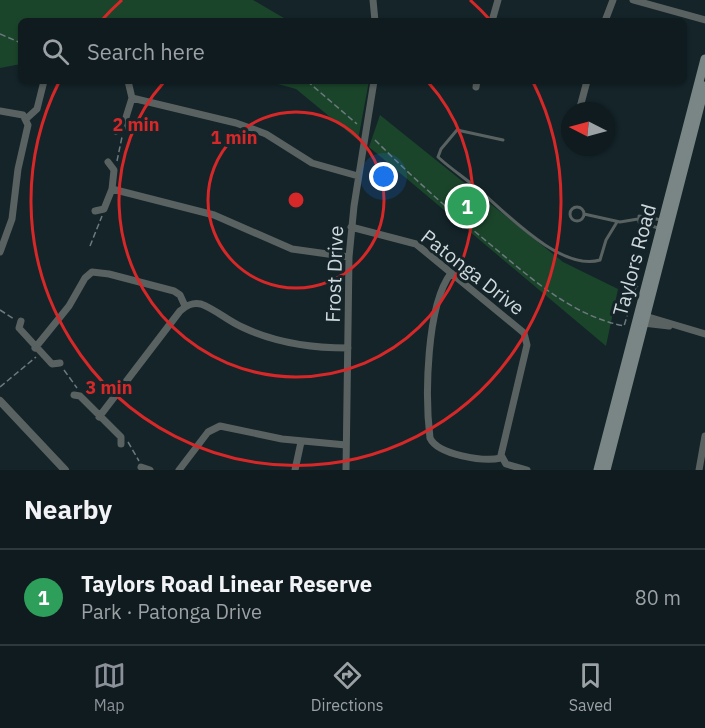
<!DOCTYPE html>
<html lang="en">
<head>
<meta charset="utf-8">
<style>
  body { margin:0; font-family:"IBM Plex Sans",sans-serif; background:#1d282c; color:#f1f3f6 }
  .compass { position:absolute; left:561px; top:102px; width:54px; height:54px; border-radius:50%; background:#0f1b1f; box-shadow:0 2px 4px #0004; rotate:276deg }
  .you { position:absolute; left:384px; top:177px; width:21px; height:21px; margin:-15px; border:4px solid #fff; border-radius:50%; background:#1a73e8; box-shadow:0 0 0 9px #1a73e833 }
  .badge { display:grid; place-items:center; width:39px; height:39px; border-radius:50%; background:#8c9099; color:#fff; font-size:20px; font-weight:700 }
  .pin { position:absolute; translate:-50% -50%; border:3px solid #fff; box-shadow:0 2px 6px #0006 }
  .list { margin:0; padding:0; list-style:none }
  h2 { display:flex; justify-content:space-between; align-items:center; height:78px; margin:0; padding:0 24px; font-size:26px }
  h2 small { font-size:20px; font-weight:400; color:#9ba1a4 }
  .list li { display:grid; grid-template-columns:39px 1fr auto; gap:18px; align-items:center; box-sizing:border-box; height:96px; padding:0 24px; border-top:2px solid #2f393d }
  .list b { display:block; font-size:22px; white-space:nowrap }
  .list p { margin:0; font-size:20px; white-space:nowrap; color:#9ba1a4 }
  .list em { font-size:20px; font-style:normal; color:#9ba1a4 }
  .icon { flex:none; width:33px; height:33px; fill:none; stroke:currentColor; stroke-width:2; stroke-linecap:round; stroke-linejoin:round }
  .map { position:relative; flex:none; width:705px; height:470px; overflow:hidden }
  .search { position:absolute; background:#0f1b1f; box-shadow:0 2px 4px #0004; left:18px; right:18px; top:18px; height:66px; display:flex; align-items:center; gap:15px; box-sizing:border-box; padding:0 21px; border-radius:9px; color:#9ba1a4; font-size:22px }
  .sheet { height:174px; background:#0f1b1f }
  nav { display:flex; justify-content:space-around; align-items:center; box-sizing:border-box; height:84px; border-top:2px solid #2f393d; background:#0f1b1f; font-size:16px; color:#9ba1a4 }
  nav a { display:grid; justify-items:center; gap:3px }
  nav .on { color:#8c9099 }
  .map>svg:first-child { display:block }
</style>
</head>
<body>
<div class="map">
<svg width="705" height="470" viewBox="0 0 705 470">
  <rect width="100%" height="100%" fill="#142429"/>
  <path fill="#1b452b" d="M0 0H253L289 21H21V64L0 68Z
    M267 81H369L358 140 296 89Z
    M380 115 563 262 618 289 606 346 369 147Z"/>
  <g fill="none" stroke-linecap="round" stroke-linejoin="round">
    <path stroke="#6c797e" stroke-width="1.5" stroke-dasharray="6 3" stroke-linecap="butt" d="M0 34 21 43
      M307 81 357 124
      M375 140C412 177 451 212 491 245 532 279 571 315 624 326L636 287 638 286
      M117 161 122 137
      M90 246 102 216
      M0 310 14 319
      M64 370 77 388
      M0 387 36 357
      M128 442 139 461"/>
    <path stroke="#596261" stroke-width="3" d="M503 140 457 130 441 149 438 157C451 169 465 178 478 189 505 212 561 272 600 260L606 240 617 222
      M570 214a7 7 0 1 1 14 0a7 7 0 1 1-14 0Z
      M584 214 620 222 638 219
      M658 228 639 222V216L662 220"/>
    <path stroke="#596261" stroke-width="7" d="M373 0 375 21
      M633 0 705 20
      M492 21 498 0
      M605 21 613 0
      M476 87 477 81
      M132 98 236 123 266 134 312 163 358 176
      M0 111 23 115 28 125 18 169 12 219 0 252
      M579 111 587 81
      M26 119 37 109 44 81
      M116 131 123 127 132 98 128 81
      M112 189 214 215 292 249 349 257
      M95 211 104 209 112 189 114 170 108 162
      M351 227 416 244 524 333 527 345 501 455 506 464 527 470
      M451 273C426 306 425 397 430 438 438 455 484 462 501 458
      M645 316 705 334
      M21 321 19 328 52 364 60 363
      M643 323 669 326
      M35 348 69 306 85 278 92 272 109 274 174 291 180 295 185 306
      M74 395 80 396 121 437V444
      M99 417 180 311C186 306 192 302 201 304 215 309 228 321 242 327 276 343 311 348 348 348
      M141 467 150 470
      M179 470 208 432 220 426 282 439 346 445
      M295 470 301 442
      M346 470 349 257 354 206 374 81
      M699 470 705 436"/>
    <path stroke="#596261" stroke-width="8" d="M0 401 65 470"/>
    <path stroke="#798685" stroke-width="9" d="M598 470 705 59
      M606 470 705 86"/>
  </g>
  <g fill="none" stroke="#d62828" stroke-width="3">
    <circle cx="296" cy="200" r="88"/>
    <path d="M428 82A177 177 0 1 1 164 82"/>
    <path d="M101 21A265 265 0 0 1 122 0M470 0A265 265 0 0 1 491 21M533 82A265 265 0 1 1 59 82"/>
  </g>
  <g text-anchor="middle" dominant-baseline="central" stroke-width="6" stroke-linejoin="round" paint-order="stroke">
    <g font-size="20" fill="#cfd9dd" stroke="#142429">
      <text transform="translate(634 260) rotate(-75)">Taylors Road</text>
      <text transform="translate(473 272) rotate(38)">Patonga Drive</text>
      <text transform="translate(334 274) rotate(-88)">Frost Drive</text>
    </g>
  </g>
  <circle cx="296" cy="200" r="9" fill="#d62828" stroke="#142429" stroke-width="3"/>
  <g font-size="18" text-anchor="middle" font-weight="bold" fill="#d62828" stroke="#142429" stroke-width="6" stroke-linejoin="round" paint-order="stroke">
    <text x="136" y="131">2 min</text>
    <text x="234" y="144">1 min</text>
    <text x="109" y="394">3 min</text>
  </g>
</svg>
<svg class="compass" viewBox="-18 -18 36 36"><path d="M0-13l5 13h-10z" fill="#e53935"/><path d="M0 13l5-13h-10z" fill="#9ba1a4"/></svg>
<div class="you"></div>
<div class="pin badge" style="left:467px;top:206px;background:#2e9e5b">1</div>
<div class="search"><svg class="icon" aria-label="search" viewBox="0 0 24 24"><circle cx="10" cy="10" r="6"/><path d="M15 15l6 6"/></svg>Search here</div>
</div>
<section class="sheet">
<h2>Nearby<small></small></h2>
<ul class="list">
<li><span class="badge" style="background:#2e9e5b">1</span><div><b>Taylors Road Linear Reserve</b><p>Park · Patonga Drive</p></div><em>80 m</em></li>
</ul>
</section>
<nav>
<a class="on"><svg class="icon" aria-label="map" viewBox="0 0 24 24"><path d="M3 6l6-2 6 2 6-2v14l-6 2-6-2-6 2zM9 4v14M15 6v14"/></svg>Map</a>
<a><svg class="icon" aria-label="directions" viewBox="0 0 24 24"><path d="M12 3l9 9-9 9-9-9zM9 14v-3h6M13 9l2 2-2 2"/></svg>Directions</a>
<a><svg class="icon" aria-label="saved" viewBox="0 0 24 24"><path d="M7 4h10v16l-5-4-5 4z"/></svg>Saved</a>
</nav>
</body>
</html>
